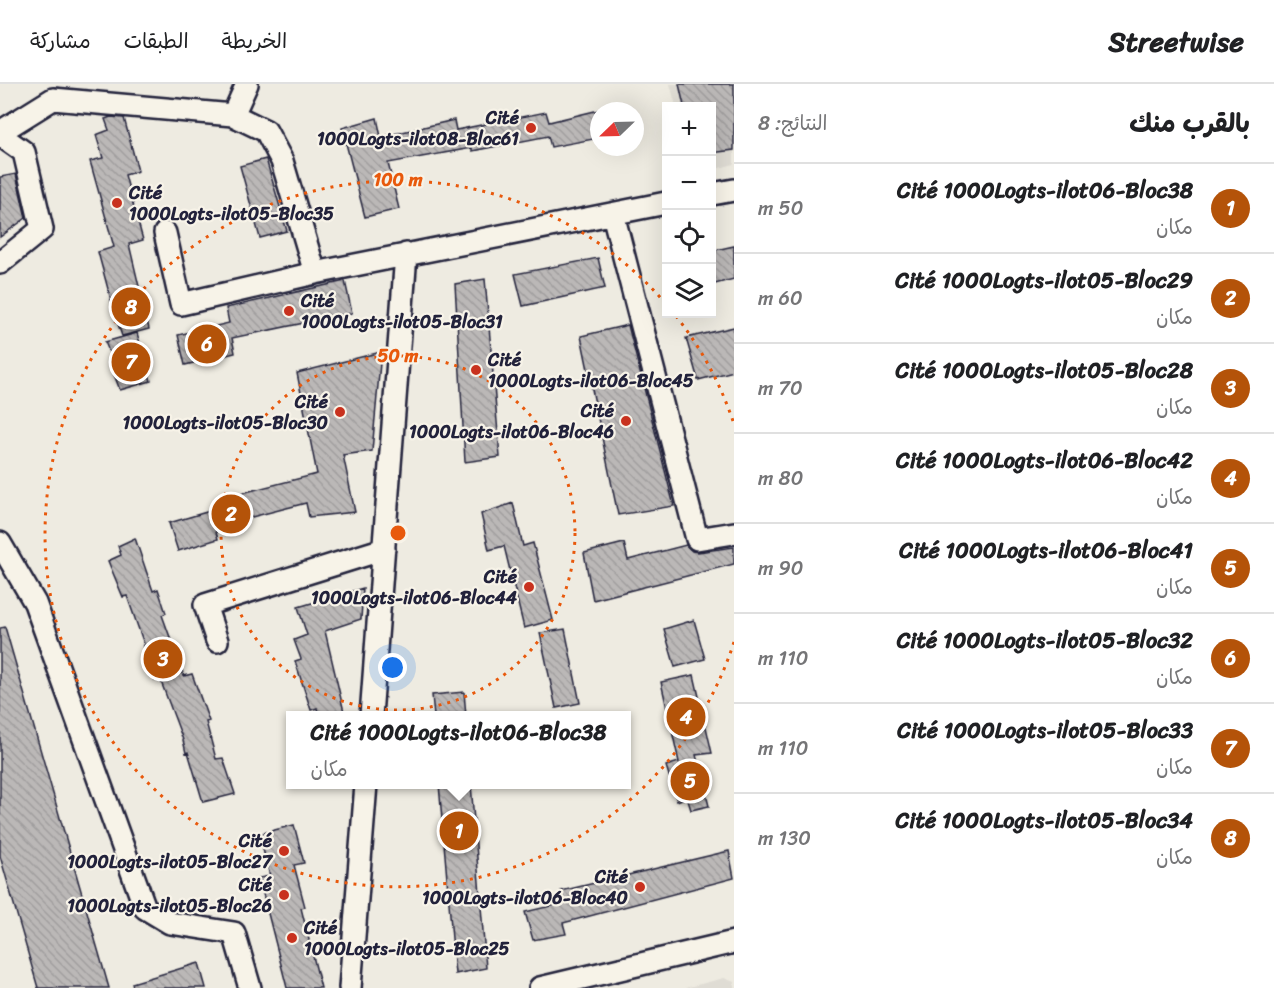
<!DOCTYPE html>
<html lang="ar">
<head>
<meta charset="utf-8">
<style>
  body { margin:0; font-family:Sriracha,"Playpen Sans Arabic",sans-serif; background:#f2f2f2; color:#202124; direction:rtl }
  .controls { position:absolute; right:18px; top:18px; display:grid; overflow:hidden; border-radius:0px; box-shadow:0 6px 24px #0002 }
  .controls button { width:54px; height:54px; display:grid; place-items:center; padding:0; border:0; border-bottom:2px solid #e0e0e0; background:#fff; color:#202124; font:30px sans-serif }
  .compass { position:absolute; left:590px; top:18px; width:54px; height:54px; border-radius:50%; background:#fff; box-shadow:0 6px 24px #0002; rotate:247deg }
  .you { position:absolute; left:393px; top:584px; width:21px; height:21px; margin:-15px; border:4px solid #fff; border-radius:50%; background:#1a73e8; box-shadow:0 0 0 9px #1a73e833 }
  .badge { display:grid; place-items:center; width:39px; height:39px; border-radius:50%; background:#b45309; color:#fff; font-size:20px; font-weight:700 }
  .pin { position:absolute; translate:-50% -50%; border:3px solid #fff; box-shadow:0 2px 6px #0006 }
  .popup { position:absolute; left:286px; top:627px; width:345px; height:78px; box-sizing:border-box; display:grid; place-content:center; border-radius:0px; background:#fff; filter:drop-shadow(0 2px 4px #0005); font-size:20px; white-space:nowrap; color:#757577 }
  .popup b { font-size:22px; color:#202124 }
  .popup::after { content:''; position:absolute; left:50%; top:100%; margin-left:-12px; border:12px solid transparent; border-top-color:#fff }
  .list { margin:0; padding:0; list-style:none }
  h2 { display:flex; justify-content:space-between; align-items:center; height:78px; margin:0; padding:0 24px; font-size:26px }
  h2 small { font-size:20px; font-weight:400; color:#757577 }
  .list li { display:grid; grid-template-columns:39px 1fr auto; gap:18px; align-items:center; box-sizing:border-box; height:90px; padding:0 24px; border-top:2px solid #e0e0e0 }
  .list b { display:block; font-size:22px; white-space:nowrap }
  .list p { margin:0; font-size:20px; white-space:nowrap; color:#757577 }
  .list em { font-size:20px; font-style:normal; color:#757577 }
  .icon { flex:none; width:33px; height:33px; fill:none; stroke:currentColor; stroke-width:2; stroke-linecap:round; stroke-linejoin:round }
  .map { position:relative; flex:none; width:734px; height:904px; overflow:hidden; direction:ltr }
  header { display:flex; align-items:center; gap:36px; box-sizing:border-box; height:84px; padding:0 30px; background:#fff; border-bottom:2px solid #e0e0e0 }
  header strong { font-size:28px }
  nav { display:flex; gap:33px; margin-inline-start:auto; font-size:21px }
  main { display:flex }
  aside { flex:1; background:#fff }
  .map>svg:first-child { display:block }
</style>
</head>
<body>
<header>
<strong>Streetwise</strong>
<nav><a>الخريطة</a><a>الطبقات</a><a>مشاركة</a></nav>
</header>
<main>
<aside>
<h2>بالقرب منك<small>النتائج: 8</small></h2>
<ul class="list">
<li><span class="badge">1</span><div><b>Cité 1000Logts-ilot06-Bloc38</b><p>مكان</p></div><em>50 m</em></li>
<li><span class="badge">2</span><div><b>Cité 1000Logts-ilot05-Bloc29</b><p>مكان</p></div><em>60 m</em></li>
<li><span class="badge">3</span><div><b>Cité 1000Logts-ilot05-Bloc28</b><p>مكان</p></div><em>70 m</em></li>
<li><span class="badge">4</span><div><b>Cité 1000Logts-ilot06-Bloc42</b><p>مكان</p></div><em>80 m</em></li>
<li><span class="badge">5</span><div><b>Cité 1000Logts-ilot06-Bloc41</b><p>مكان</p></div><em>90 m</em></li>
<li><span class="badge">6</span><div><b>Cité 1000Logts-ilot05-Bloc32</b><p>مكان</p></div><em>110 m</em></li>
<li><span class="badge">7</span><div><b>Cité 1000Logts-ilot05-Bloc33</b><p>مكان</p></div><em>110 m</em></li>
<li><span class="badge">8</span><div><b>Cité 1000Logts-ilot05-Bloc34</b><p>مكان</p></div><em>130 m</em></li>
</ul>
</aside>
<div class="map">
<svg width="734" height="904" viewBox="0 0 734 904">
  <defs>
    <pattern id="building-back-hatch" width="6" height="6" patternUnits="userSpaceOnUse" patternTransform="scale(1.5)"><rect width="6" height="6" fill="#bbb8b7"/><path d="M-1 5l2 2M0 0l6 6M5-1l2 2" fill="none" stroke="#a09e9e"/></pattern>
  </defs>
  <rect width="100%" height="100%" fill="#eeebe1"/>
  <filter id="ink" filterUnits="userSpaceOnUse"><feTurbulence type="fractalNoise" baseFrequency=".0167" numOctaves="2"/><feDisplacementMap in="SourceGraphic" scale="12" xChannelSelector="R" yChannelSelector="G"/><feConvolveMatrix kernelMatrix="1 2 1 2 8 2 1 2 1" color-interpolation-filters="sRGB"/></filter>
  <g filter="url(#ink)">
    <path fill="#dfdcd4" d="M670 0H734V80L712 86V22H676Z
      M724 894 734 898V904H685Z"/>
    <path fill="url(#building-back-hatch)" stroke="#22223b" stroke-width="1.5" d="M679 0H734V66L711 69V22H684Z
      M599 26V54L551 63 548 52 472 67V64L388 79 399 125 365 133 342 44 377 34 381 53 454 36 456 46 546 28 549 38Z
      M111 33 124 34 138 87 125 91 143 156 129 160 149 245 122 252 115 231 98 168 114 163 90 77 103 74 96 51 109 46 105 35Z
      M266 75 287 147 260 154 240 82Z
      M16 90 26 134 0 153V93Z
      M734 162V195L711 201V167Z
      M598 174 605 204 523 222 515 190Z
      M485 195 500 373 465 378 455 200Z
      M345 197 352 229 232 254 235 269 185 281 178 251 229 239 226 224Z
      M628 241 674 422 618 431 581 252Z
      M734 243V287L698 296 686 254Z
      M137 249 151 297 120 306 110 280 114 279 105 258Z
      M381 268 372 367 343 371 355 428 309 433 306 419 225 440 218 415 317 390 297 289Z
      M513 419 523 462 533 459 553 536 524 544 504 462 489 466 481 430Z
      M210 427 218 455 178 467 169 439Z
      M135 454 153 507 158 505 166 529 162 531 184 592 192 590 209 637 206 638 216 675 223 674 235 710 203 718 188 668 186 669 183 656 160 595 155 596 143 561 144 560 127 512 123 513 108 477 121 471 118 462Z
      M624 459 628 476 686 461 692 467 698 468 734 463V480L593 516 584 469Z
      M363 504 361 535 325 547 345 632H319L317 624 311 626 295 577 301 575 294 556 307 551 298 523Z
      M694 536 705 575 675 583 664 545Z
      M5 543 109 904H38L0 772V544Z
      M565 545 580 619 556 624 540 549Z
      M694 591 712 669 696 671 709 722 691 726 687 713 677 717 666 682 679 678 661 598Z
      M464 608 466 632H434L432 611Z
      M439 700H471L486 884 455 890Z
      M294 741 304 779 294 781 305 823 301 824 321 904H287L259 794 270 792 259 750Z
      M729 767 734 794 563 839 566 850 533 856 525 828 564 819 561 807Z
      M199 879 206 904H133L132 899Z"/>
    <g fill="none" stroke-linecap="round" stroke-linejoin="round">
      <defs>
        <path id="minor" d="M233 31 247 0
          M0 48 53 15 233 31 266 47 282 77 315 189
          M0 51 24 68 42 145 0 179
          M712 110 734 106
          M613 130 697 455 734 449
          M165 149 181 220 315 189 666 119
          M0 459 35 519 145 824 170 839 234 849 250 904
          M217 557 205 521 384 465
          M371 632 406 170
          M350 904 366 700
          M540 904 734 858"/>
      </defs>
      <use href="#minor" stroke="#22223b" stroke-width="26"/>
      <use href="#minor" stroke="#f7f3e8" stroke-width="21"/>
    </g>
  </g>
  <g fill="none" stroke="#e8590c" stroke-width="3" stroke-dasharray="3 6">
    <circle cx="398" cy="449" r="177"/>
    <path d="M734 558A353 353 0 1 1 666 220M676 232A353 353 0 0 1 734 340"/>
  </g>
  <g fill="#c8321e" stroke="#f7f3e8" stroke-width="2">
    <circle cx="531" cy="44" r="6"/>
    <circle cx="117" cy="119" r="6"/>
    <circle cx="289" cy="227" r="6"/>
    <circle cx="476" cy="286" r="6"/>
    <circle cx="340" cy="328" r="6"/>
    <circle cx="626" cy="337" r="6"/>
    <circle cx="529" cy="503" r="6"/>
    <circle cx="284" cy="767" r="6"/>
    <circle cx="640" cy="803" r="6"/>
    <circle cx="284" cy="811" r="6"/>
    <circle cx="292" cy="854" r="6"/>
  </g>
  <g text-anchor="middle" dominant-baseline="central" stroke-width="4.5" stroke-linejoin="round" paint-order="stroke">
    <g font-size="18" font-weight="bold" fill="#22223b" stroke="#f7f3e8" text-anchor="end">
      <text x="519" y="34">Cité<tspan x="519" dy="21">1000Logts-ilot08-Bloc61</tspan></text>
      <text x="129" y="109" text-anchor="start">Cité<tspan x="129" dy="21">1000Logts-ilot05-Bloc35</tspan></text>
      <text x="301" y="217" text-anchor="start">Cité<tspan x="301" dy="21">1000Logts-ilot05-Bloc31</tspan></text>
      <text x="488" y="276" text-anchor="start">Cité<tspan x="488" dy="21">1000Logts-ilot06-Bloc45</tspan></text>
      <text x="328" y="318">Cité<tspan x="328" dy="21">1000Logts-ilot05-Bloc30</tspan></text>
      <text x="614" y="327">Cité<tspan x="614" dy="21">1000Logts-ilot06-Bloc46</tspan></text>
      <text x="517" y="493">Cité<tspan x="517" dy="21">1000Logts-ilot06-Bloc44</tspan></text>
      <text x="272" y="757">Cité<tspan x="272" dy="21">1000Logts-ilot05-Bloc27</tspan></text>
      <text x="628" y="793">Cité<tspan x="628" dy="21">1000Logts-ilot06-Bloc40</tspan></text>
      <text x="272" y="801">Cité<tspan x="272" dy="21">1000Logts-ilot05-Bloc26</tspan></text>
      <text x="304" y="844" text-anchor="start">Cité<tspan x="304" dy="21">1000Logts-ilot05-Bloc25</tspan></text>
    </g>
  </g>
  <circle cx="398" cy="449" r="9" fill="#e8590c" stroke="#f7f3e8" stroke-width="3"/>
  <g font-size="18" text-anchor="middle" font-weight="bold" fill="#e8590c" stroke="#f7f3e8" stroke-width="4.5" stroke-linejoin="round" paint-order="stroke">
    <text x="398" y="102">100 m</text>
    <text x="398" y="278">50 m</text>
  </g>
</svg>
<div class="controls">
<button>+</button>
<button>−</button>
<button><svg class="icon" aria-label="locate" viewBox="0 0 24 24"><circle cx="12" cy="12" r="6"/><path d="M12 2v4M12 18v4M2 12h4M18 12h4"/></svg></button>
<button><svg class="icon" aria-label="layers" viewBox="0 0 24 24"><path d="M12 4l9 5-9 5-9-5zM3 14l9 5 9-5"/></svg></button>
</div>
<svg class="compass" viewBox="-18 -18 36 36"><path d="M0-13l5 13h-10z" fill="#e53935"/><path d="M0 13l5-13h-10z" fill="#757577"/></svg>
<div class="you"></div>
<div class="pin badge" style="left:459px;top:747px">1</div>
<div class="popup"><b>Cité 1000Logts-ilot06-Bloc38</b>مكان</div>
<div class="pin badge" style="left:231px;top:430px">2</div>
<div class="pin badge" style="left:163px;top:575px">3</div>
<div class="pin badge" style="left:686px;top:633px">4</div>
<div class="pin badge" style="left:690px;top:697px">5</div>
<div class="pin badge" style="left:207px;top:260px">6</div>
<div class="pin badge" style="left:131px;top:278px">7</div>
<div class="pin badge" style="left:131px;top:223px">8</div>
</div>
</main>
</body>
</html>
